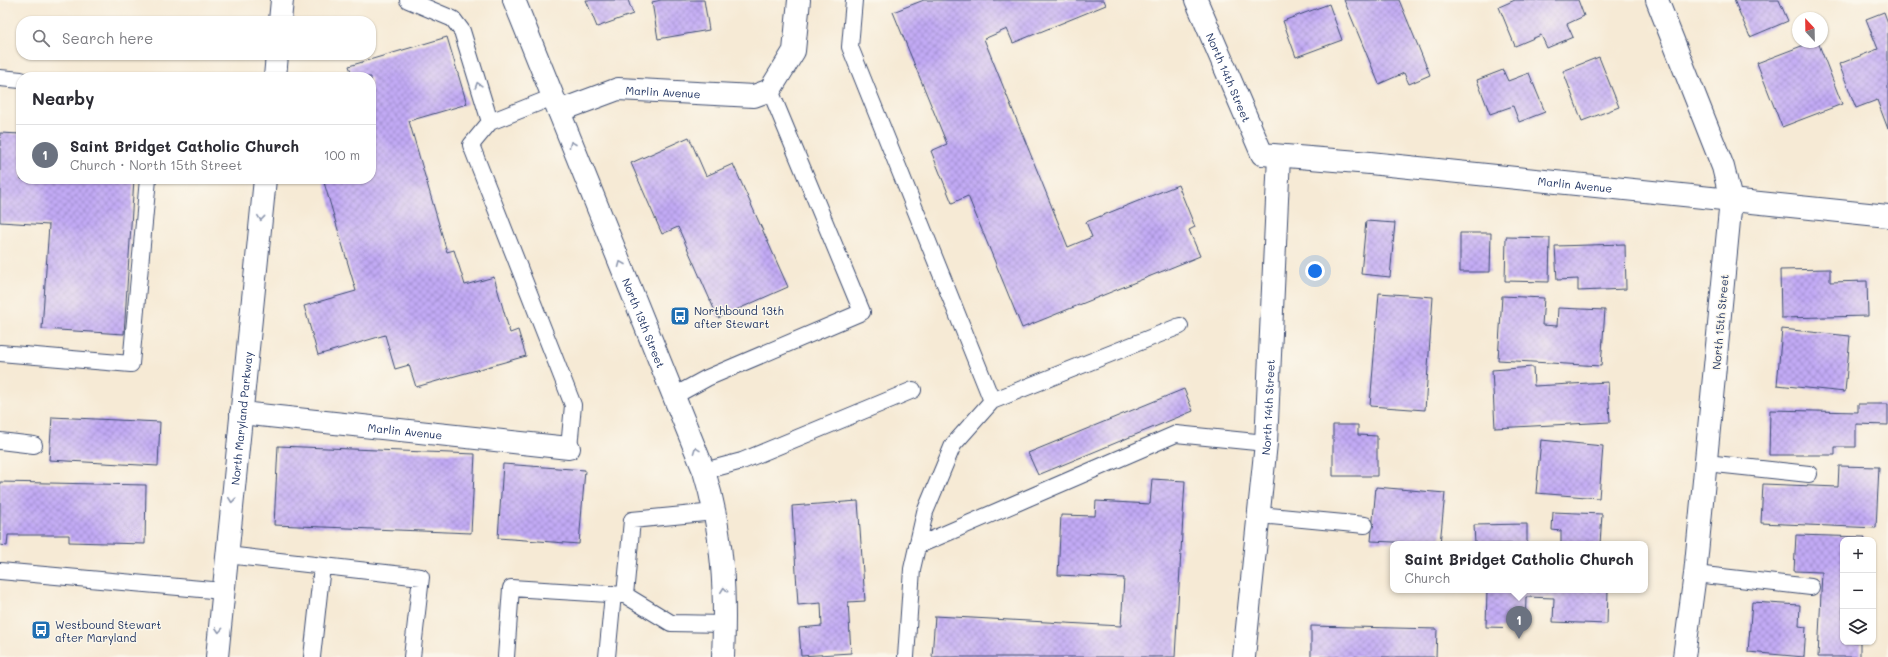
<!DOCTYPE html>
<html lang="en">
<head>
<meta charset="utf-8">
<style>
  body { margin:0; font-family:Mali,sans-serif; background:#f7f7f7; color:#2b2b33 }
  .controls { position:absolute; right:12px; bottom:12px; display:grid; overflow:hidden; border-radius:8px; box-shadow:0 1px 3px #0004 }
  .controls button { width:36px; height:36px; display:grid; place-items:center; padding:0; border:0; border-bottom:1px solid #e1e1e2; background:#fff; color:#2b2b33; font:20px sans-serif }
  .compass { position:absolute; left:1792px; top:12px; width:36px; height:36px; border-radius:50%; background:#fff; box-shadow:0 1px 3px #0004; rotate:338deg }
  .you { position:absolute; left:1315px; top:271px; width:14px; height:14px; margin:-10px; border:3px solid #fff; border-radius:50%; background:#1a73e8; box-shadow:0 0 0 6px #1a73e833 }
  .badge { display:grid; place-items:center; width:26px; height:26px; border-radius:50%; background:#1f6fb2; color:#fff; font-size:13px; font-weight:700 }
  .pin { position:absolute; translate:-50% -33px; filter:drop-shadow(0 1px 2px #0008) }
  .pin::after { content:''; position:absolute; top:21px; width:14px; height:12px; background:inherit; clip-path:polygon(0 0,100% 0,50% 100%) }
  .popup { position:absolute; left:1390px; top:541px; width:258px; height:52px; box-sizing:border-box; display:grid; place-content:center; border-radius:8px; background:#fff; filter:drop-shadow(0 1px 3px #0005); font-size:13px; white-space:nowrap; color:#7c7c81 }
  .popup b { font-size:15px; color:#2b2b33 }
  .popup::after { content:''; position:absolute; left:50%; top:100%; margin-left:-8px; border:8px solid transparent; border-top-color:#fff }
  .list { margin:0; padding:0; list-style:none }
  h2 { display:flex; justify-content:space-between; align-items:center; height:52px; margin:0; padding:0 16px; font-size:17px }
  h2 small { font-size:13px; font-weight:400; color:#7c7c81 }
  .list li { display:grid; grid-template-columns:26px 1fr auto; gap:12px; align-items:center; box-sizing:border-box; height:60px; padding:0 16px; border-top:1px solid #e1e1e2 }
  .list b { display:block; font-size:15px; white-space:nowrap }
  .list p { margin:0; font-size:13px; white-space:nowrap; color:#7c7c81 }
  .list em { font-size:13px; font-style:normal; color:#7c7c81 }
  .icon { flex:none; width:22px; height:22px; fill:none; stroke:currentColor; stroke-width:2; stroke-linecap:round; stroke-linejoin:round }
  .map { position:relative; flex:none; width:1888px; height:657px; overflow:hidden }
  .search { position:absolute; background:#fff; box-shadow:0 1px 3px #0004; left:16px; top:16px; width:360px; height:44px; display:flex; align-items:center; gap:10px; box-sizing:border-box; padding:0 14px; border-radius:16px; color:#7c7c81; font-size:15px }
  .panel { position:absolute; background:#fff; box-shadow:0 1px 3px #0004; left:16px; top:72px; width:360px; height:112px; border-radius:16px }
  .map>svg:first-child { display:block }
</style>
</head>
<body>
<div class="map">
<svg width="1888" height="657" viewBox="0 0 1888 657">
  <defs>
    <pattern id="building-cross-hatch" width="8" height="8" patternUnits="userSpaceOnUse"><rect width="8" height="8" fill="#c2aaf5"/><path d="M0 0l8 8M0 8l8-8" fill="none" stroke="#9d8bca"/></pattern>
  </defs>
  <rect width="100%" height="100%" fill="#fbf7ec"/>
  <filter id="ink" filterUnits="userSpaceOnUse"><feTurbulence type="fractalNoise" baseFrequency=".025" numOctaves="2"/><feDisplacementMap in="SourceGraphic" scale="8" xChannelSelector="R" yChannelSelector="G"/><feConvolveMatrix kernelMatrix="1 2 1 2 8 2 1 2 1" color-interpolation-filters="sRGB"/></filter>
  <filter id="wash" filterUnits="userSpaceOnUse"><feTurbulence type="fractalNoise" baseFrequency=".012" numOctaves="4" result="noise"/><feDisplacementMap in="SourceGraphic" scale="16" xChannelSelector="R" yChannelSelector="G"/><feGaussianBlur stdDeviation="0.9" result="paint"/><feColorMatrix in="noise" values="0 0 0 0 0 0 0 0 0 0 0 0 0 0 0 0 0 1.4 0 .05"/><feComposite in="paint" operator="in"/></filter>
  <g filter="url(#wash)">
    <rect width="100%" height="100%" fill="#f6ead5"/>
    <g id="blocks">
      <path fill="url(#building-cross-hatch)" d="M586 0H628L633 14 597 27Z
        M661 0H704L709 30 658 39 652 2Z
        M924 0H1104L1106 5 1013 43 1007 29 984 39 1068 247 1092 237 1086 222 1178 185 1195 227 1189 230 1200 256 1022 328 968 196 952 203 931 151 947 144 893 12Z
        M1344 0H1399L1430 75 1409 84 1404 73 1379 84Z
        M1515 0H1578L1584 16 1567 24 1573 37 1547 48 1541 35 1515 46 1499 7Z
        M1734 0H1779L1788 21 1750 37Z
        M1329 4 1342 40 1296 57 1283 21Z
        M1884 12 1888 23V129L1877 100 1856 108 1839 64 1878 49 1866 19Z
        M447 37 467 104 409 121 447 252 454 250 465 285 494 277 510 333 518 330 526 356 416 387 409 365 395 369 385 335 318 355 304 306 356 291 323 179H371V77H353L349 66Z
        M1812 42H1818L1842 104 1782 127 1757 63Z
        M1599 57 1619 107 1582 121 1563 71Z
        M1503 70 1508 81 1529 73 1545 112 1519 122 1513 106 1490 114 1477 80Z
        M0 133 21 134V179H134L124 334 42 329 49 225 0 222Z
        M689 137 706 176 733 164 788 287 718 318 678 227 662 234 631 163Z
        M1366 221 1395 223 1390 277 1361 274Z
        M1460 233H1491L1490 272H1460Z
        M1506 237 1550 238 1549 282 1505 281Z
        M1625 244 1626 289 1578 291V279L1557 280 1555 246Z
        M1830 269V282L1867 281 1868 316 1781 318 1780 270Z
        M1379 293 1433 297 1425 410 1370 406Z
        M1502 296 1544 298 1542 325 1557 326 1558 308 1605 310 1601 366 1498 360Z
        M1782 329 1850 336 1845 392 1777 385Z
        M1533 367 1534 386 1608 382 1610 422 1495 428 1492 370Z
        M1184 389 1193 411 1038 475 1028 453Z
        M1858 404H1888V425L1856 424V447H1835V455H1769L1770 410 1858 412Z
        M52 417 160 422 158 466 49 460Z
        M1333 425H1358V435L1377 436V476H1333Z
        M1541 440 1603 446 1599 498 1536 493Z
        M278 446 475 454 471 533 274 525Z
        M503 464 585 470 579 544 498 538Z
        M1839 466 1879 467 1876 528 1761 523 1763 484 1838 487Z
        M1152 479 1185 481 1175 657H932L935 616 1121 626 1124 578 1058 575 1061 515 1095 516 1096 501 1150 504Z
        M0 482 146 485 145 544 69 542V535H8L7 546 0 545Z
        M1376 487 1445 493 1440 544 1371 541Z
        M858 501 865 601 848 602 851 653 801 656 799 628 822 626 821 603 798 605 792 506Z
        M1553 512 1602 514 1600 544H1561V531L1552 530Z
        M1527 524V544H1475L1474 525Z
        M1796 535 1865 537 1864 540H1843V642H1860V657H1818L1822 572 1794 571Z
        M1487 590H1608L1607 624 1553 622 1554 598 1526 597 1525 628 1486 627Z
        M1752 602 1800 605 1799 626 1806 627 1804 657 1748 652Z
        M1311 626 1437 629 1436 657H1311Z"/>
    </g>
  </g>
  <g filter="url(#ink)">
    <use href="#blocks" fill-opacity="0" stroke="#3c4b70" stroke-width="1"/>
    <g fill="none" stroke-linecap="round" stroke-linejoin="round">
      <defs>
        <path id="lane" d="M408 0 453 19 462 31 490 122
          M854 0 850 47 992 401
          M0 78 21 80
          M553 97 490 122 471 145 573 405 569 448
          M0 353 131 364 148 179
          M674 396 707 378 862 312 770 90
          M0 441 34 445
          M1706 463 1809 474
          M704 471 742 461 913 390
          M1259 515 1365 525
          M917 546 1176 434 1266 443
          M227 555 421 577 412 657
          M0 571 223 591
          M1695 574 1811 587
          M625 595 671 623 725 624
          M312 657 322 566
          M506 657 511 588 625 595 632 520 715 512
          M607 657 613 594
          M906 657 912 569 925 512 953 445 992 401 1180 326"/>
        <g id="street">
          <path id="s1" d="M1196 0 1262 154 1370 163 1888 216"/>
          <path d="M1657 0 1723 167 1731 200 1695 574 1684 657"/>
          <path id="s2" d="M559 111 618 89 754 96 770 90 794 51 799 0"/>
          <path id="s3" d="M241 413 569 448"/>
          <path id="s4" d="M1244 657 1266 443 1279 156"/>
        </g>
        <g id="secondary">
          <path id="s5" d="M514 0 704 471C723 532 726 593 723 657"/>
          <path d="M280 21 282 0"/>
          <path d="M275 77 277 55"/>
          <path id="s6" d="M217 657 265 179"/>
        </g>
      </defs>
      <use href="#lane" stroke="#3c4b70" stroke-width="18"/>
      <use href="#street" stroke="#3c4b70" stroke-width="24"/>
      <use href="#secondary" stroke="#3c4b70" stroke-width="24"/>
      <use href="#lane" stroke="#fff" stroke-width="16"/>
      <use href="#street" stroke="#fff" stroke-width="22"/>
      <use href="#secondary" stroke="#fff" stroke-width="22"/>
    </g>
    <defs><path id="oneway-chevron" d="M-2-3.5L2.5 0L-2 3.5" fill="none" stroke-width="1.6" stroke-linecap="round" stroke-linejoin="round"/></defs>
    <g stroke="#8d97ae">
      <use href="#oneway-chevron" transform="translate(478 85) rotate(-107)"/>
      <use href="#oneway-chevron" transform="translate(572 144) rotate(-112)"/>
      <use href="#oneway-chevron" transform="translate(261 218) rotate(96)"/>
      <use href="#oneway-chevron" transform="translate(621 264) rotate(-112)"/>
      <use href="#oneway-chevron" transform="translate(696 450) rotate(-111)"/>
      <use href="#oneway-chevron" transform="translate(232 500) rotate(96)"/>
      <use href="#oneway-chevron" transform="translate(724 590) rotate(-96)"/>
      <use href="#oneway-chevron" transform="translate(219 630) rotate(94)"/>
    </g>
  </g>
  <defs>
    <symbol id="bus-square" viewBox="-11 -11 22 22"><rect x="-9" y="-9" width="18" height="18" rx="4" fill="#1f6fb2" stroke="#fbf7ec"/><path d="M-5-6H5V4H4V6H2V4H-2V6H-4V4H-5ZM-3.5-4V0h7V-4ZM-3.5 1.2v1.5H-2V1.2ZM2 1.2v1.5H3.5V1.2Z" fill="#fff"/></symbol>
  </defs>
  <g fill-rule="evenodd">
    <use href="#bus-square" x="669" y="305" width="22" height="22"/>
    <use href="#bus-square" x="30" y="619" width="22" height="22"/>
  </g>
  <g text-anchor="middle" dominant-baseline="central" stroke-width="3" stroke-linejoin="round" paint-order="stroke">
    <g font-size="11" fill="#1b2f5e" stroke="#fbf7ec">
      <text stroke="none"><textPath href="#s1" startOffset="84">North 14th Street</textPath></text>
      <text stroke="none"><textPath href="#s2" startOffset="108">Marlin Avenue</textPath></text>
      <text stroke="none"><textPath href="#s1" startOffset="482">Marlin Avenue</textPath></text>
      <text transform="translate(1720 322) rotate(-85)">North 15th Street</text>
      <text stroke="none"><textPath href="#s5" startOffset="348">North 13th Street</textPath></text>
      <text stroke="none"><textPath href="#s4" startOffset="251">North 14th Street</textPath></text>
      <text stroke="none"><textPath href="#s6" startOffset="240">North Maryland Parkway</textPath></text>
      <text stroke="none"><textPath href="#s3" startOffset="165">Marlin Avenue</textPath></text>
    </g>
    <g font-size="11" fill="#1b2f5e" stroke="#fbf7ec" text-anchor="start">
      <text x="694" y="310">Northbound 13th<tspan x="694" dy="13">after Stewart</tspan></text>
      <text x="55" y="624">Westbound Stewart<tspan x="55" dy="13">after Maryland</tspan></text>
    </g>
  </g>
</svg>
<div class="controls">
<button>+</button>
<button>−</button>
<button><svg class="icon" aria-label="layers" viewBox="0 0 24 24"><path d="M12 4l9 5-9 5-9-5zM3 14l9 5 9-5"/></svg></button>
</div>
<svg class="compass" viewBox="-18 -18 36 36"><path d="M0-13l5 13h-10z" fill="#e53935"/><path d="M0 13l5-13h-10z" fill="#7c7c81"/></svg>
<div class="you"></div>
<div class="pin badge" style="left:1519px;top:639px;background:#6b7280">1</div>
<div class="popup"><b>Saint Bridget Catholic Church</b>Church</div>
<div class="search"><svg class="icon" aria-label="search" viewBox="0 0 24 24"><circle cx="10" cy="10" r="6"/><path d="M15 15l6 6"/></svg>Search here</div>
<section class="panel">
<h2>Nearby<small></small></h2>
<ul class="list">
<li><span class="badge" style="background:#6b7280">1</span><div><b>Saint Bridget Catholic Church</b><p>Church · North 15th Street</p></div><em>100 m</em></li>
</ul>
</section>
</div>
</body>
</html>
